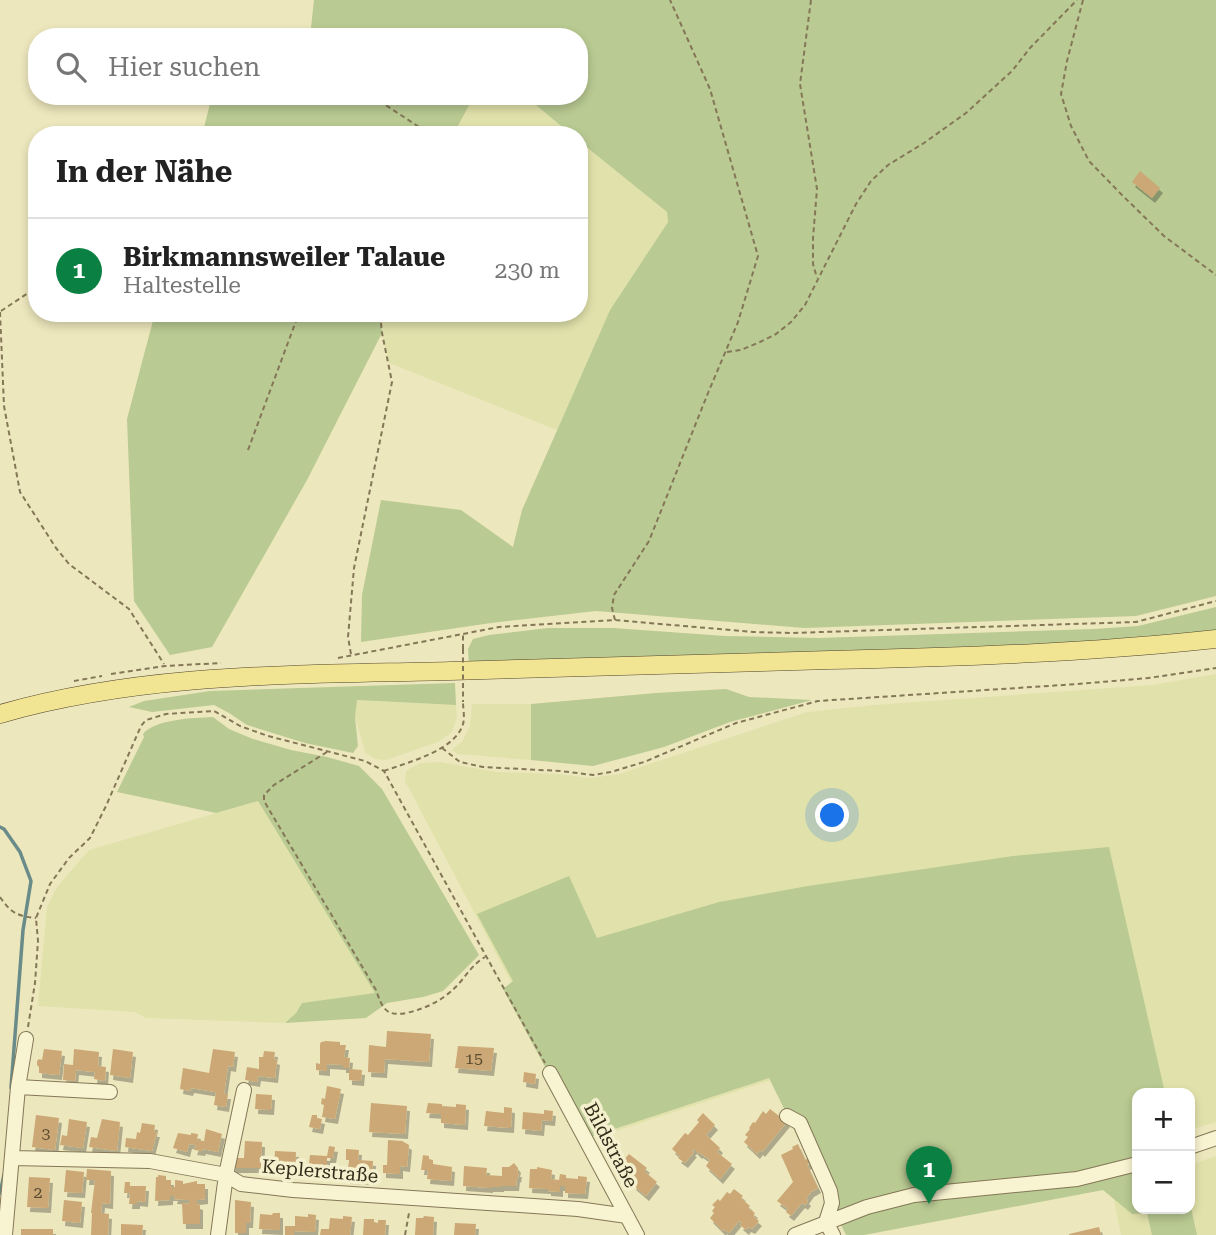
<!DOCTYPE html>
<html lang="de">
<head>
<meta charset="utf-8">
<style>
  body { margin:0; font-family:"Roboto Serif",serif; background:#f6f6f6; color:#222 }
  .controls { position:absolute; right:21px; bottom:21px; display:grid; overflow:hidden; border-radius:14px; box-shadow:0 4px 10px #0003 }
  .controls button { width:63px; height:63px; display:grid; place-items:center; padding:0; border:0; border-bottom:2px solid #e0e0e0; background:#fff; color:#222; font:35px sans-serif }
  .you { position:absolute; left:833px; top:816px; width:24px; height:24px; margin:-18px; border:5px solid #fff; border-radius:50%; background:#1a73e8; box-shadow:0 0 0 10px #1a73e833 }
  .badge { display:grid; place-items:center; width:46px; height:46px; border-radius:50%; background:#0b8043; color:#fff; font-size:23px; font-weight:700 }
  .pin { position:absolute; translate:-50% -58px; filter:drop-shadow(0 2px 4px #0008) }
  .pin::after { content:''; position:absolute; top:37px; width:24px; height:21px; background:inherit; clip-path:polygon(0 0,100% 0,50% 100%) }
  .list { margin:0; padding:0; list-style:none }
  h2 { display:flex; justify-content:space-between; align-items:center; height:91px; margin:0; padding:0 28px; font-size:30px }
  h2 small { font-size:23px; font-weight:400; color:#767676 }
  .list li { display:grid; grid-template-columns:46px 1fr auto; gap:21px; align-items:center; box-sizing:border-box; height:105px; padding:0 28px; border-top:2px solid #e0e0e0 }
  .list b { display:block; font-size:26px; white-space:nowrap }
  .list p { margin:0; font-size:23px; white-space:nowrap; color:#767676 }
  .list em { font-size:23px; font-style:normal; color:#767676 }
  .icon { flex:none; width:38px; height:38px; fill:none; stroke:currentColor; stroke-width:2; stroke-linecap:round; stroke-linejoin:round }
  .map { position:relative; flex:none; width:1216px; height:1235px; overflow:hidden }
  .search { position:absolute; background:#fff; box-shadow:0 4px 10px #0003; left:28px; top:28px; width:560px; height:77px; display:flex; align-items:center; gap:18px; box-sizing:border-box; padding:0 24px; border-radius:28px; color:#767676; font-size:26px }
  .panel { position:absolute; background:#fff; box-shadow:0 4px 10px #0003; left:28px; top:126px; width:560px; height:196px; border-radius:28px }
  .map>svg:first-child { display:block }
</style>
</head>
<body>
<div class="map">
<svg width="1216" height="1235" viewBox="0 0 1216 1235">
  <defs>
    <filter id="shadow"><feDropShadow dx="3" dy="5" stdDeviation="0" flood-color="#0004"/></filter>
  </defs>
  <rect width="100%" height="100%" fill="#ede7bd"/>
  <path fill="#e1e2ab" d="M474 96H525L572 135H453Z
    M579 141 667 212 668 222 610 310 557 430 389 363 382 333 380 313H579Z
    M1216 674V1122L1190 1130V1093H1137L783 1076 598 1137 503 967 405 781 406 771 420 763 440 762 497 772 558 774 590 778 619 774 807 712 874 705 1152 685Z
    M356 700 456 705 457 718 452 732 438 742 386 760 375 759 365 752 355 717Z
    M472 704H531V760L457 754 452 749 462 742 470 726Z
    M258 801 376 994 302 1003 296 1013 285 1023 146 1018 135 1012 38 1006 47 907 57 887 89 850Z
    M1216 1156V1235H1121L1112 1190 1137 1209H1190V1165Z"/>
  <path fill="#b9ca92" d="M314 0H1216V596L1136 616 804 628 596 611 491 623 361 642 362 595 381 500 461 510 513 547 522 510 610 310 668 222 667 212 579 141V135H572L525 96H579V37H310Z
    M212 96H474L453 135H202Z
    M155 313H380L382 333 307 480 212 647 170 655 134 601 127 419Z
    M1216 607V633L1101 646 469 665 468 649 473 639 489 635 548 628H613L725 636 819 638 1094 629 1138 626Z
    M455 683 456 705 357 700 355 717 358 746 353 753 305 743 247 725 229 713 214 705 152 712 129 707 144 701 210 691Z
    M726 689 749 697 812 700 730 722 664 747 593 766 531 760V704L656 693Z
    M213 717 229 729 253 739 291 750 327 757 359 766 382 789 479 955 443 991 423 997 387 1003 366 1018 285 1023 296 1013 302 1003 375 993 258 801 216 813 117 792 144 737 143 734C155 719 194 718 213 717Z
    M1109 847 1165 1093H1137V1209H1190V1203L1197 1235H1152L1147 1213 1132 1214 1103 1190 864 1235H846L769 1078 584 1139 503 989 513 981 477 914 569 876 597 938 719 902 808 886 1013 856Z"/>
  <g fill="none" stroke-linecap="round" stroke-linejoin="round">
    <path stroke="#698b89" stroke-width="3.5" d="M0 827 4 829 20 852 31 881 23 930 11 1088
      M0 1193 4 1175"/>
  </g>
  <path fill="#cba874" filter="url(#shadow)" d="M1140 171 1160 188 1152 198 1132 182Z
    M387 1031 431 1034 429 1062 385 1059 384 1073 368 1072 369 1045 386 1047Z
    M326 1041 340 1042V1045H346L344 1057 350 1058 349 1068H343V1065L327 1064V1071L316 1070V1063L320 1064V1044L321 1042Z
    M458 1046 494 1048 491 1071 455 1068Z
    M44 1049 62 1051 59 1075 39 1073V1067L37 1065V1061L39 1059 42 1060Z
    M74 1049 99 1052 98 1066 106 1067 105 1081 94 1079 95 1072 76 1070 75 1081 63 1080 64 1064 73 1065Z
    M113 1049 133 1052 130 1078 110 1075Z
    M213 1049 235 1052 233 1067 228 1066 224 1094H228L226 1107 214 1105 216 1092 191 1088 190 1091 180 1089 183 1068 209 1073Z
    M264 1051 275 1052 274 1059 277 1060 275 1078 258 1076 257 1082 245 1080 247 1067 259 1069V1057H263Z
    M349 1069 362 1070 361 1081 349 1080Z
    M524 1072 536 1074 535 1084 523 1082Z
    M327 1086 341 1089 335 1119 322 1117 324 1105 321 1104 322 1098 325 1099Z
    M256 1094 272 1095 271 1110 255 1109Z
    M371 1103 407 1106 405 1134 369 1132Z
    M428 1103 442 1104V1106L456 1107V1104L466 1105 465 1125 441 1123V1114L426 1113Z
    M504 1107 512 1108 511 1128 484 1126 486 1111 504 1113Z
    M770 1109 787 1122 762 1152 760 1150 757 1154 744 1142 748 1137 745 1135 750 1129 749 1128 753 1122 755 1123 763 1111 766 1114Z
    M544 1110 553 1111 552 1121 542 1120 541 1131 522 1129 523 1112 544 1114Z
    M703 1113 715 1125 706 1135 720 1148 717 1152 732 1164 720 1179 706 1166 710 1160 700 1153 699 1154 694 1149 692 1151 694 1152 685 1163 678 1158 680 1156 672 1149 685 1133 688 1135 699 1122 697 1120Z
    M36 1115 59 1118 55 1150 32 1147Z
    M312 1115H317V1118L322 1119 320 1129 309 1127Z
    M69 1119 87 1122 83 1148 60 1145 62 1135 67 1136Z
    M102 1119 120 1122 117 1151 89 1147 91 1137 97 1138Z
    M142 1123 155 1125 154 1132H157L152 1151 125 1147 126 1138 136 1139 137 1132 140 1133Z
    M206 1129 222 1134 218 1152 203 1149 202 1151 194 1150 196 1145 189 1144 187 1152 173 1148 178 1133 191 1135V1133L198 1134 197 1140 204 1141Z
    M388 1140 402 1141 409 1145 407 1167 400 1166V1174L383 1173V1165H387Z
    M245 1141 262 1142 261 1168H232L233 1158H244Z
    M798 1144 805 1160 808 1158 810 1163 807 1165 818 1188 811 1192 806 1199 808 1201 805 1205 802 1203 791 1216 786 1212 788 1209 777 1201 793 1182 781 1155 793 1149 792 1147Z
    M329 1146 335 1147 333 1158H327V1169H322V1172H308L310 1155 327 1156Z
    M346 1149 359 1150 358 1160 373 1161 372 1180 347 1179 349 1160H346Z
    M275 1151 296 1152 295 1170 274 1169Z
    M629 1154 647 1168 644 1171 657 1182 646 1196 633 1185 637 1180 630 1175 628 1178 618 1167Z
    M423 1155 429 1156V1159L433 1160V1164L452 1167 451 1181 427 1179 428 1170H421Z
    M514 1163 518 1168 517 1172H519L518 1178 517 1177 516 1186H501V1187H490V1188L463 1186 464 1166 487 1168 486 1175 502 1176V1167H509Z
    M537 1167 552 1170 551 1179 559 1180 560 1174 566 1175V1178L578 1179V1176L587 1177 585 1194 565 1193V1186H560V1192L548 1191V1189L529 1188 530 1169H537Z
    M87 1169 111 1171 110 1204 102 1203 101 1213 109 1214 108 1235H91L92 1213H91L95 1180H86Z
    M66 1170 84 1172 82 1193 64 1192Z
    M158 1175 166 1176V1180H171V1187H175V1180L183 1181V1184L197 1181V1184H205V1199L197 1200V1204L200 1205V1224H183L182 1203 189 1204V1200L174 1199 175 1196H170V1200L155 1201 156 1177H158Z
    M29 1177 50 1178 48 1208 27 1207Z
    M125 1182H130V1186H146L145 1202 137 1201V1204H129L130 1193H124Z
    M734 1189 743 1196 741 1198 750 1206 748 1208 755 1213 753 1216 759 1221 752 1229 748 1227 746 1230 740 1225 742 1223 739 1221 729 1233 724 1229 723 1231 710 1218 714 1213 712 1211 715 1207 712 1205 718 1199 720 1201 727 1192 730 1194Z
    M64 1200 82 1202 80 1223 62 1221Z
    M235 1200 251 1202 250 1223H246V1233H235Z
    M273 1213H280V1230L259 1229 260 1214 272 1215Z
    M308 1214 316 1215 315 1232 294 1231V1235H285V1226H295V1216L308 1217Z
    M343 1216 352 1217 350 1235H320L321 1229H329L330 1218 343 1219Z
    M424 1216 434 1217 433 1235H415L416 1218H423Z
    M364 1219H374V1222L378 1223V1220H386L385 1235H363Z
    M455 1223 476 1224 475 1235H454Z
    M121 1224 143 1225 142 1235H121Z
    M1099 1227 1101 1235H1069V1234Z
    M21 1229H53V1235H21Z"/>
  <g fill="none" stroke-linecap="round" stroke-linejoin="round">
    <defs>
      <path id="minor" d="M550 1073 637 1235
        M18 1087 110 1092
        M787 1116 800 1123 830 1191 832 1203 826 1222 833 1235
        M1190 1147 1216 1138
        M12 1158 150 1161 226 1175 241 1184 293 1190 578 1209 627 1216
        M5 1235 18 1087 26 1039
        M218 1235 226 1175 244 1090
        M795 1235 867 1207 914 1195 1077 1179 1137 1164"/>
      <path id="major" d="M0 714C146 672 299 675 450 671 577 667 704 664 830 660 959 657 1088 653 1216 639"/>
    </defs>
    <use href="#minor" stroke="#847757" stroke-width="16"/>
    <use href="#major" stroke="#52442c" stroke-width="19"/>
    <path stroke="#847757" stroke-width="2" stroke-dasharray="5 3.5" stroke-linecap="butt" d="M811 0 800 84 817 189 813 238V264L817 278
      M1083 0 1067 61 1061 94 1071 126 1089 161 1121 194 1164 236 1216 275
      M287 34 290 37
      M372 96 425 131 428 135
      M1 311 37 287
      M0 312 4 406 20 492 56 548 69 564 129 609 164 664
      M727 352 741 350 760 342 776 334 791 322 805 305 856 204 871 181 888 165 924 143 966 113 1012 71 1030 48 1077 0
      M248 450 299 313
      M615 620 612 608 614 595 649 541 708 393 738 322 758 256 710 89 670 0
      M463 649V635
      M351 654 348 637 354 568 392 382 382 333 380 313
      M338 658 499 627 615 620 753 632 791 633 1136 622 1216 601
      M111 674 165 666 221 663
      M74 681 102 676
      M442 748 460 762 483 767 560 771 593 775 611 772 644 762 736 723 818 701 1078 684 1148 678 1216 668
      M327 752 274 785 264 795V801L376 990C382 1007 385 1017 406 1013 429 1008 447 998 462 980 469 971 475 963 485 957
      M384 771C408 762 455 751 463 724 465 717 463 708 463 702
      M0 897C11 913 17 916 36 918
      M28 1027 35 983 38 941 36 918 50 884 69 858 90 838 106 806 141 726 146 720 166 714 214 711 240 726 268 736 365 761 384 771 545 1063
      M405 1235 409 1213"/>
    <use href="#minor" stroke="#f8f3d0" stroke-width="14"/>
    <use href="#major" stroke="#f1e594" stroke-width="18"/>
    <path stroke="#847757" stroke-width="2" stroke-dasharray="5 3.5" stroke-linecap="butt" d="M463 649V702"/>
  </g>
  <g text-anchor="middle" dominant-baseline="central" stroke-width="7" stroke-linejoin="round" paint-order="stroke">
    <g font-size="16" fill="#5a4b31">
      <text x="474" y="1058">15</text>
      <text x="46" y="1133">3</text>
      <text x="38" y="1192">2</text>
    </g>
    <g font-size="19" fill="#342c1b" stroke="#f4f0cd">
      <text transform="translate(611 1145) rotate(62)">Bildstraße</text>
      <text transform="translate(320 1171) rotate(5)">Keplerstraße</text>
    </g>
  </g>
</svg>
<div class="controls">
<button>+</button>
<button>−</button>
</div>
<div class="you"></div>
<div class="pin badge" style="left:929px;top:1204px">1</div>
<div class="search"><svg class="icon" aria-label="search" viewBox="0 0 24 24"><circle cx="10" cy="10" r="6"/><path d="M15 15l6 6"/></svg>Hier suchen</div>
<section class="panel">
<h2>In der Nähe<small></small></h2>
<ul class="list">
<li><span class="badge">1</span><div><b>Birkmannsweiler Talaue</b><p>Haltestelle</p></div><em>230 m</em></li>
</ul>
</section>
</div>
</body>
</html>
